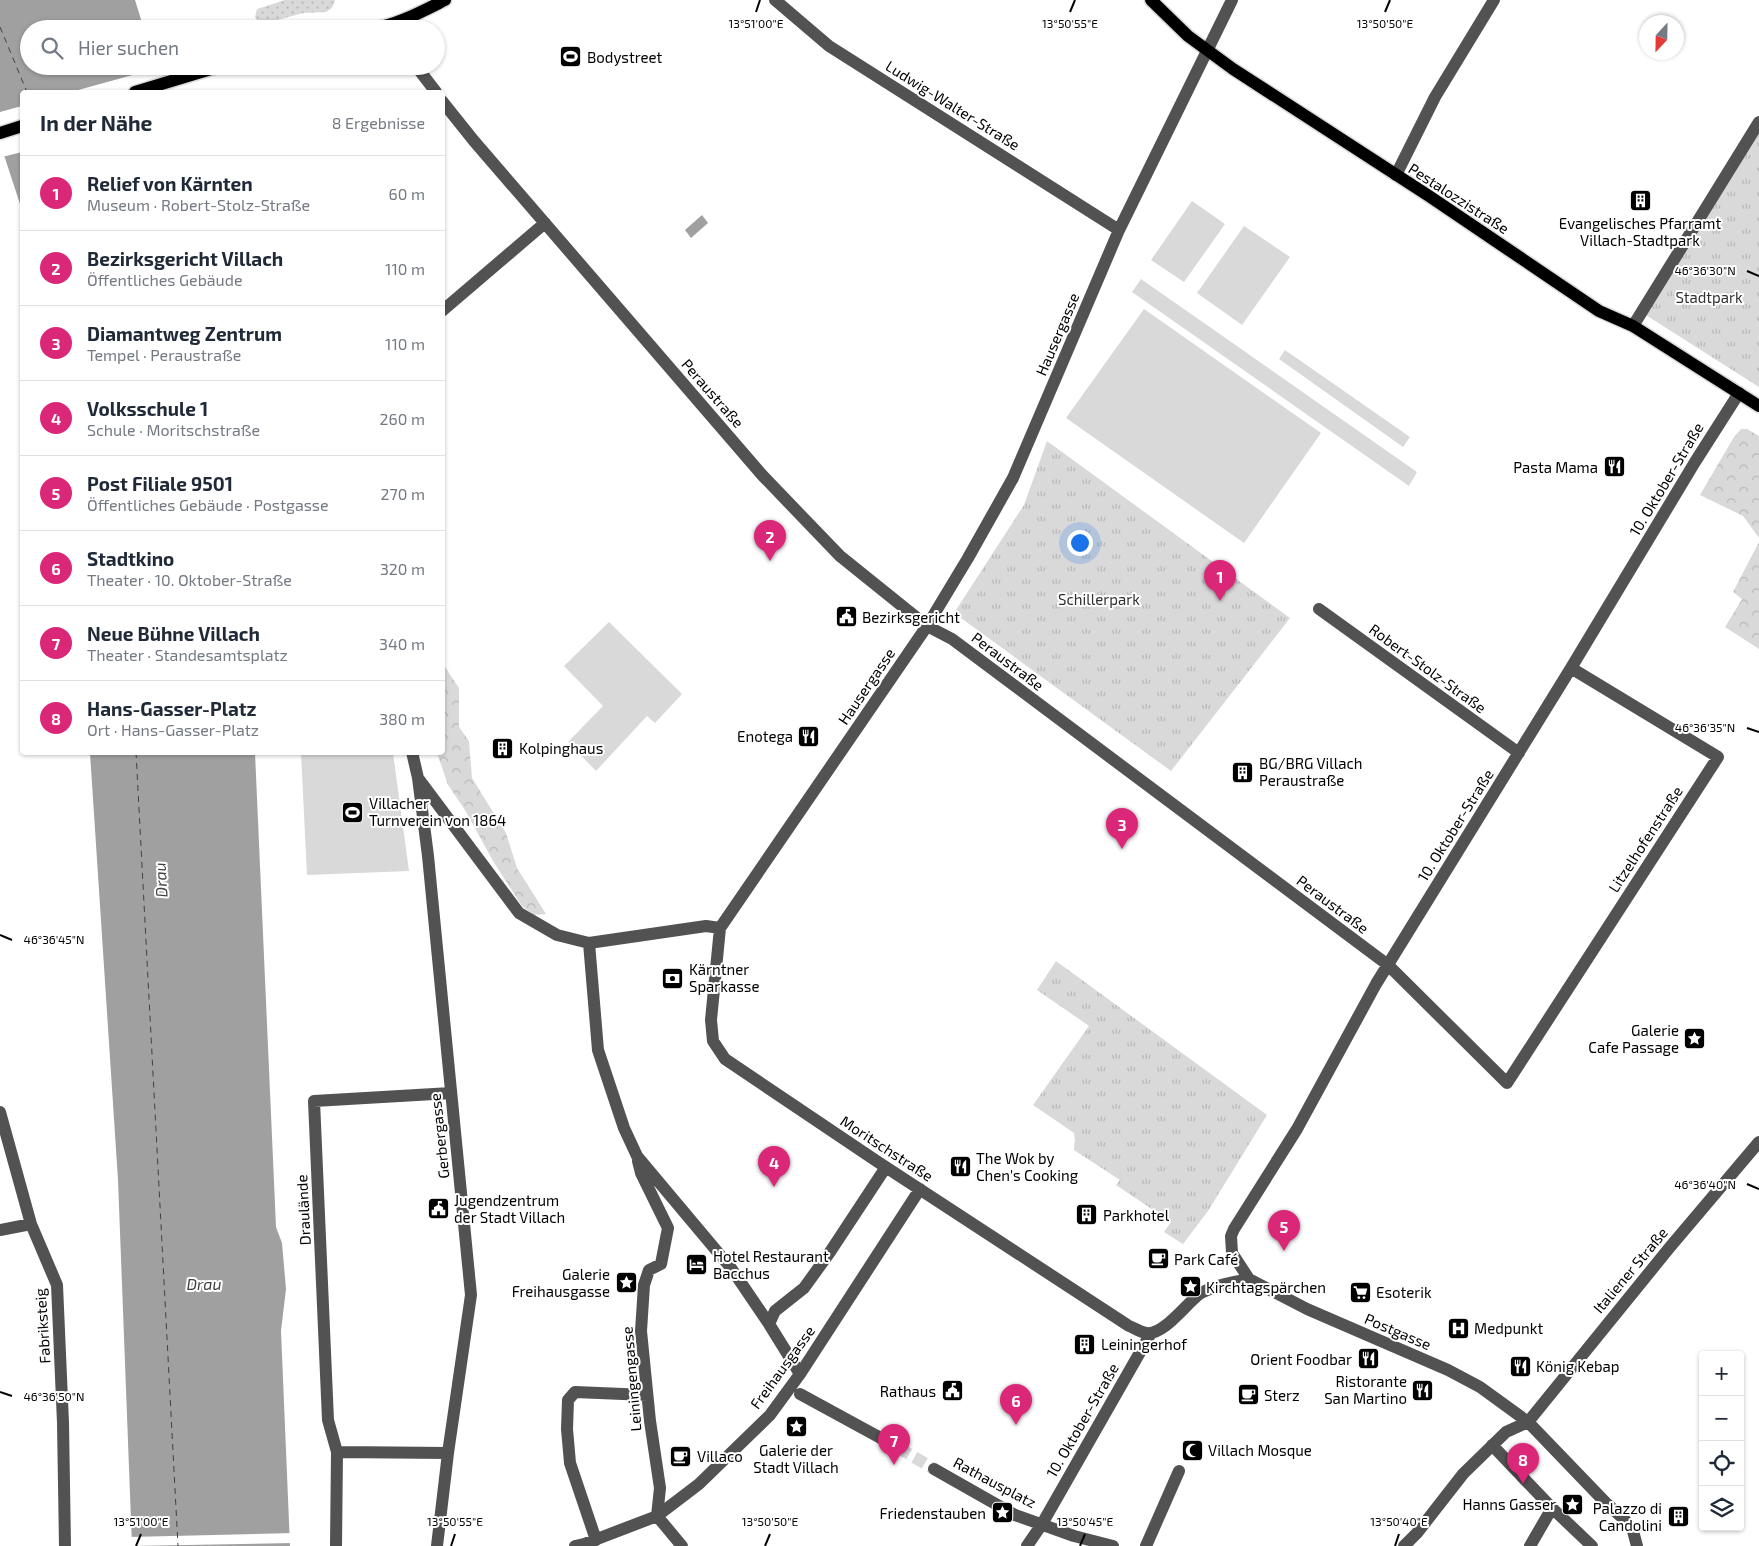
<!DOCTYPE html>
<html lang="de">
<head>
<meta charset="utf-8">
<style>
  body { margin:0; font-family:"Exo 2",sans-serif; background:#f2f2f3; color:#1f2937 }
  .controls { position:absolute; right:15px; bottom:15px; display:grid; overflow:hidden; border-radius:5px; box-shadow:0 1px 4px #0004 }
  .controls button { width:45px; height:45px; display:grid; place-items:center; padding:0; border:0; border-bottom:1px solid #e0e1e3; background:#fff; color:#1f2937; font:25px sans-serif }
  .compass { position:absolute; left:1639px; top:15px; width:45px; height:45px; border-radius:50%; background:#fff; box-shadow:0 1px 4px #0004; rotate:202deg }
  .you { position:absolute; left:1079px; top:542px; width:18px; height:18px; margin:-12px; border:4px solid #fff; border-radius:50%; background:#1a73e8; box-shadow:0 0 0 8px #1a73e833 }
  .badge { display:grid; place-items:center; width:32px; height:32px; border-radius:50%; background:#db2777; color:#fff; font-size:16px; font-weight:700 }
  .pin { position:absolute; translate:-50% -41px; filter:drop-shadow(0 1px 2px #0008) }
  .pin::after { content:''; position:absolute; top:26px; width:18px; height:15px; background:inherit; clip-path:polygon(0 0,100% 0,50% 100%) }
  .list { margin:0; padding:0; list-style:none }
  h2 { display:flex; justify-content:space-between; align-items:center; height:65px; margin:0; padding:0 20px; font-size:21px }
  h2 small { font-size:16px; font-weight:400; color:#747a83 }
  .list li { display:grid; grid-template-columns:32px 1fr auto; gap:15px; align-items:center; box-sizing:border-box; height:75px; padding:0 20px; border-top:1px solid #e0e1e3 }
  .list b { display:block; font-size:19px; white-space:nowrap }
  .list p { margin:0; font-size:16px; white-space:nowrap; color:#747a83 }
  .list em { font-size:16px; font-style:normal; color:#747a83 }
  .icon { flex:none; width:28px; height:28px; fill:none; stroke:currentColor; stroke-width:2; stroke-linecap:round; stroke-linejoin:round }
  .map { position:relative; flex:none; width:1759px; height:1546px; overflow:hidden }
  .search { position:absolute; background:#fff; box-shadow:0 1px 4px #0004; left:20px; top:20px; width:425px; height:55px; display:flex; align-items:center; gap:12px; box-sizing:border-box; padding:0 18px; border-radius:28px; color:#747a83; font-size:19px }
  .panel { position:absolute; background:#fff; box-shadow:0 1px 4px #0004; left:20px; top:90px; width:425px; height:665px; border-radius:5px }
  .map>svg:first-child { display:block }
</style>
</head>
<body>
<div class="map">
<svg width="1759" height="1546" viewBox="0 0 1759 1546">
  <defs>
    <pattern id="grass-dots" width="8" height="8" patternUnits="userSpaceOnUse" patternTransform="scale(1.25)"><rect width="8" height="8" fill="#d9d9d9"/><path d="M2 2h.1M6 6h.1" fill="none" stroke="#b8b8b8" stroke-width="1.8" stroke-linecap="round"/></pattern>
    <pattern id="forest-crowns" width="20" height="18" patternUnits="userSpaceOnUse" patternTransform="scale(1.25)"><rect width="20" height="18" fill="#d9d9d9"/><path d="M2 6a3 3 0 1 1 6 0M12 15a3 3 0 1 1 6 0" fill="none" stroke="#b8b8b8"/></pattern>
    <pattern id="park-tufts" width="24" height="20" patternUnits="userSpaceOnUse" patternTransform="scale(1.25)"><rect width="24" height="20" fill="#d9d9d9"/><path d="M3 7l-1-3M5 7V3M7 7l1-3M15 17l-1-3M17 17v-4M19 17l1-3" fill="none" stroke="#b8b8b8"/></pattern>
  </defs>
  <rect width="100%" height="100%" fill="#fff"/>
  <path fill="url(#grass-dots)" d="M285 0H335L332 8 326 12 303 13 263 24 259 22 255 17 257 9Z"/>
  <path fill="url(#forest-crowns)" d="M1741 429H1747L1759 436V538L1743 516 1700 495 1734 437Z
    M1759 542V649L1725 627 1742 599 1733 592Z
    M443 664 459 688V727L469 741 472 778 506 833 517 868 546 914 534 915 522 906 493 861 465 810 448 785 437 753 442 752Z"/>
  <path fill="url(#park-tufts)" d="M1759 122V387L1641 312Z
    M1047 441 1290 618 1171 771 954 613 1024 505Z
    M1056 961 1267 1115 1208 1211 1183 1244 1164 1232 1171 1222 1116 1185 1120 1180 1074 1150 1075 1141 1074 1133 1033 1105 1089 1026 1037 990Z"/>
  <path fill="#d9d9d9" d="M1192 201 1225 224 1184 282 1151 260Z
    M1244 226 1290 257 1242 325 1197 293Z
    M1141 279 1417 472 1409 486 1132 292Z
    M1144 309 1321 433 1244 543 1066 418Z
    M1285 350 1410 437 1403 447 1279 359Z
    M609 622 682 694 655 723 647 716 596 771 568 742 603 706 564 666Z
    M301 753H393L409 871 307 875Z"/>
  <path fill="#a0a0a0" d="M0 0H135L144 29H29V66H155L162 92H22V210L0 143Z
    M702 215 708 223 691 238 685 230Z
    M90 753H255L276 1227 282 1243 286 1289 281 1331 290 1546H132L118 1180Z"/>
  <path fill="#fff" d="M158 68 165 92H71Z
    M22 106V152L2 157 0 151V112Z
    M293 1533V1543L130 1546 129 1537Z"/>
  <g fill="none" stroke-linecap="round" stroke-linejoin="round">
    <path stroke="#414141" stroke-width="1" stroke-dasharray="6 5" stroke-linecap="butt" d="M0 27 27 92
      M136 752 178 1546"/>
    <path stroke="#d9d9d9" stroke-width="12" stroke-dasharray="12 6" stroke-linecap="butt" d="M899 1448 934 1469"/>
    <defs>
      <path id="major" d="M1151 0 1188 36 1233 69 1429 196 1599 311 1633 326 1759 406
        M371 29C397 25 421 12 445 0
        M135 92 221 66
        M0 133 22 126"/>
    </defs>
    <use href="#major" stroke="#dbdbdb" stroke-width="15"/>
    <path stroke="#525252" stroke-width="12" d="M775 0 829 46 1119 230
      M416 66 436 92
      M442 101 474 141 763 476 840 556 927 626 952 639 1388 965 1507 1083 1718 757 1571 668
      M1396 175 1435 97 1494 0
      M442 311 545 223
      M1633 326 1759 122
      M1319 609 1519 753
      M412 752 418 778 428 856 471 1295 448 1453 437 1546
      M418 778 519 913 557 935 589 943 706 926 720 928 927 626 968 558 1013 478 1119 230 1232 0
      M720 928 711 1020 713 1041 725 1059 878 1162 1129 1326C1134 1328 1140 1332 1146 1333 1164 1336 1187 1302 1201 1293 1216 1285 1233 1282 1249 1279
      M589 943 598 1050 624 1128 637 1156 731 1268 769 1324 800 1374
      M0 1112 31 1224 57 1285 63 1423 65 1546
      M638 1161 641 1173 668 1228 661 1264 649 1270 644 1285 641 1331 650 1421 660 1488 657 1516 682 1546
      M0 1230 31 1224
      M769 1324 775 1311 804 1288 830 1252 886 1167
      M800 1394 899 1448
      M1492 1445 1552 1508 1530 1546
      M337 1452 448 1453
      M934 1469 1015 1515 1074 1536 1113 1546
      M1552 1508 1592 1546
      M596 1540 570 1463 567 1429 568 1400 575 1392 647 1395
      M336 1546 337 1452 328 1420 314 1101 451 1093
      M575 1546 584 1544 657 1516 699 1484 770 1415 800 1374 920 1189
      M1027 1546 1042 1524 1151 1333
      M1146 1546 1179 1471
      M1404 1546 1417 1533 1463 1474 1506 1432 1528 1422 1670 1247 1759 1142
      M1637 1546 1633 1531 1625 1520 1606 1503 1528 1422 1480 1387 1448 1370 1307 1309 1249 1279 1232 1253 1231 1236 1234 1229 1297 1129 1376 984 1571 668 1695 462 1739 393"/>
    <use href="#major" stroke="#000" stroke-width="12"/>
  </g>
  <path fill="none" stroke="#000" stroke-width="2" d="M756 12 760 0M1070 12 1075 0M1385 12 1390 0M1747 271 1759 276M1747 728 1759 732M0 935 12 940M1747 1184 1759 1189M0 1392 12 1396M136 1546 141 1534M451 1546 455 1534M765 1546 770 1534M1080 1546 1085 1534M1395 1546 1399 1534"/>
  <defs>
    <symbol id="stadium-square" viewBox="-11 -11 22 22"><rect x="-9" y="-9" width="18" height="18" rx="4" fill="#000" stroke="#fff"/><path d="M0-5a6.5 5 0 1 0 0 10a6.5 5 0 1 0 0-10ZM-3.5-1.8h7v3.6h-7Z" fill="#fff"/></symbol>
    <symbol id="building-square" viewBox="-11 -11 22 22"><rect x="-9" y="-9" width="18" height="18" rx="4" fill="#000" stroke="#fff"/><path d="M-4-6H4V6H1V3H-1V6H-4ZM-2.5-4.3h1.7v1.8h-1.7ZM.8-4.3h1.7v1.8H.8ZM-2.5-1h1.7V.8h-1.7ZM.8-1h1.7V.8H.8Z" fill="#fff"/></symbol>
    <symbol id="restaurant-square" viewBox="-11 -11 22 22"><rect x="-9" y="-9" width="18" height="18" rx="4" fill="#000" stroke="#fff"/><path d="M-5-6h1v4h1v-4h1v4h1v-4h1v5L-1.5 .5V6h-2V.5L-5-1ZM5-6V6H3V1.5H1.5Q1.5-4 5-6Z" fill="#fff"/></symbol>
    <symbol id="civic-square" viewBox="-11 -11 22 22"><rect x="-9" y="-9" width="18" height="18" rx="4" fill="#000" stroke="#fff"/><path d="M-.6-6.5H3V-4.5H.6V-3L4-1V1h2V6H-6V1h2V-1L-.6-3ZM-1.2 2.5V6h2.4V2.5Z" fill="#fff"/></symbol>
    <symbol id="bank-square" viewBox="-11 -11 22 22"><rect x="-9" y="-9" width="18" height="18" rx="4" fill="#000" stroke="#fff"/><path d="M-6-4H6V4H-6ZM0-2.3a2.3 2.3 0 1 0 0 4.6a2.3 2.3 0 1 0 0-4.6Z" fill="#fff"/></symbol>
    <symbol id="sight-square" viewBox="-11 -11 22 22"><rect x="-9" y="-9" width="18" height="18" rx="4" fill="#000" stroke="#fff"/><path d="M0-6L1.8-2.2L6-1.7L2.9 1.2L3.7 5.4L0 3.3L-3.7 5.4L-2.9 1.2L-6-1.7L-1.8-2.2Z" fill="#fff"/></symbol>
    <symbol id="cafe-square" viewBox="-11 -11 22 22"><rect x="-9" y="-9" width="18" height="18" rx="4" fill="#000" stroke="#fff"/><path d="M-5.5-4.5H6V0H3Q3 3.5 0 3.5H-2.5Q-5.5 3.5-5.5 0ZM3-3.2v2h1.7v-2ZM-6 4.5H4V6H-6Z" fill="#fff"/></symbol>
    <symbol id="hotel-square" viewBox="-11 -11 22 22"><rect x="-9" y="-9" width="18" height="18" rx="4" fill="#000" stroke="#fff"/><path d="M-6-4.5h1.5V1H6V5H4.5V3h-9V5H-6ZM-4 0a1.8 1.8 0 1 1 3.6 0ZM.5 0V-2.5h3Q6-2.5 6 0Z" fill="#fff"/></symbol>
    <symbol id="supermarket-square" viewBox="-11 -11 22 22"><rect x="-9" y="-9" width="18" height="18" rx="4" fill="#000" stroke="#fff"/><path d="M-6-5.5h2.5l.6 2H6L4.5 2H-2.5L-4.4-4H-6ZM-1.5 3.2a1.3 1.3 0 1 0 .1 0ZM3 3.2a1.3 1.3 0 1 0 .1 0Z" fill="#fff"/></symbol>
    <symbol id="hospital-square" viewBox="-11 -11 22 22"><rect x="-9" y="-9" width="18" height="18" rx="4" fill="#000" stroke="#fff"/><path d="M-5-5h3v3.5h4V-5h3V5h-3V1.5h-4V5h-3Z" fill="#fff"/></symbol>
    <symbol id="mosque-square" viewBox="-11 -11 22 22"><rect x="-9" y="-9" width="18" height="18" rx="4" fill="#000" stroke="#fff"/><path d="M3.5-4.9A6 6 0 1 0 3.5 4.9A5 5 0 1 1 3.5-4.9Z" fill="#fff"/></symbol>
  </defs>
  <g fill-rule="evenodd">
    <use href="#stadium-square" x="558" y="44" width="25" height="25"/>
    <use href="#building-square" x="1628" y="188" width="25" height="25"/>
    <use href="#restaurant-square" x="1602" y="454" width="25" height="25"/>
    <use href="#civic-square" x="834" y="604" width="25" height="25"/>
    <use href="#restaurant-square" x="796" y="724" width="25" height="25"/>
    <use href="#building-square" x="490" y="736" width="25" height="25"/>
    <use href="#building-square" x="1230" y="760" width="25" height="25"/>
    <use href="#stadium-square" x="340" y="800" width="25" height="25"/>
    <use href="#bank-square" x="660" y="966" width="25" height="25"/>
    <use href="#sight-square" x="1682" y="1026" width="25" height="25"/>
    <use href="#restaurant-square" x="948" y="1154" width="25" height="25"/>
    <use href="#civic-square" x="426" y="1196" width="25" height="25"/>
    <use href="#building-square" x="1074" y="1202" width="25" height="25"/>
    <use href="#cafe-square" x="1146" y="1246" width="25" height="25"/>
    <use href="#hotel-square" x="684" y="1252" width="25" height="25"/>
    <use href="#sight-square" x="614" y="1270" width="25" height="25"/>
    <use href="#sight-square" x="1178" y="1274" width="25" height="25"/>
    <use href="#supermarket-square" x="1348" y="1280" width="25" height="25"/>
    <use href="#hospital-square" x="1446" y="1316" width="25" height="25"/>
    <use href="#building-square" x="1072" y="1332" width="25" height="25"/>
    <use href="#restaurant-square" x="1356" y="1346" width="25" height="25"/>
    <use href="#restaurant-square" x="1508" y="1354" width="25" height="25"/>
    <use href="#restaurant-square" x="1410" y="1378" width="25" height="25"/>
    <use href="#civic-square" x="940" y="1378" width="25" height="25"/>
    <use href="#cafe-square" x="1236" y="1382" width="25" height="25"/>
    <use href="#sight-square" x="784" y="1414" width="25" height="25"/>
    <use href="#mosque-square" x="1180" y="1438" width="25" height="25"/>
    <use href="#cafe-square" x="668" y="1444" width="25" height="25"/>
    <use href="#sight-square" x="1560" y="1492" width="25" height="25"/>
    <use href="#sight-square" x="990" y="1500" width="25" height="25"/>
    <use href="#building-square" x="1666" y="1504" width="25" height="25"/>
  </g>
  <g text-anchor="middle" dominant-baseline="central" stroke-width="4" stroke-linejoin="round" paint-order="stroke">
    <g font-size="15" fill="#000" stroke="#fff" text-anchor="start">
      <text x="587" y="57">Bodystreet</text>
      <text x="1640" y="223" text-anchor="middle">Evangelisches Pfarramt<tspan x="1640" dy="17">Villach-Stadtpark</tspan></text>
      <text x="1598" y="467" text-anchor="end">Pasta Mama</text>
      <text x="862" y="617">Bezirksgericht</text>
      <text x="793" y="736" text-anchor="end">Enotega</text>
      <text x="519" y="748">Kolpinghaus</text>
      <text x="1259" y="763">BG/BRG Villach<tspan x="1259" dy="17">Peraustraße</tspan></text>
      <text x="369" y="803">Villacher<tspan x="369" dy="17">Turnverein von 1864</tspan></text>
      <text x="689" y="969">Kärntner<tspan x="689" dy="17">Sparkasse</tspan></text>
      <text x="1679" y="1030" text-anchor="end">Galerie<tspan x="1679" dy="17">Cafe Passage</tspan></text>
      <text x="976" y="1158">The Wok by<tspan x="976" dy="17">Chen's Cooking</tspan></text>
      <text x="454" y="1200">Jugendzentrum<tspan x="454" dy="17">der Stadt Villach</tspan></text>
      <text x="1103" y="1215">Parkhotel</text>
      <text x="713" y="1256">Hotel Restaurant<tspan x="713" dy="17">Bacchus</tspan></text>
      <text x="1174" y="1259">Park Café</text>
      <text x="610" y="1274" text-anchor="end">Galerie<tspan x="610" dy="17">Freihausgasse</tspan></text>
      <text x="1206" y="1287">Kirchtagspärchen</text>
      <text x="1376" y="1292">Esoterik</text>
      <text x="1474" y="1328">Medpunkt</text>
      <text x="1101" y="1344">Leiningerhof</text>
      <text x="1352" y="1359" text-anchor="end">Orient Foodbar</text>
      <text x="1536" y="1366">König Kebap</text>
      <text x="1407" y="1381" text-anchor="end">Ristorante<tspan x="1407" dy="17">San Martino</tspan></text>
      <text x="936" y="1391" text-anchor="end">Rathaus</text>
      <text x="1264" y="1395">Sterz</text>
      <text x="796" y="1450" text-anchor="middle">Galerie der<tspan x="796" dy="17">Stadt Villach</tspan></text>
      <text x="1208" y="1450">Villach Mosque</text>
      <text x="697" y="1456">Villaco</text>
      <text x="1556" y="1504" text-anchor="end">Hanns Gasser</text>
      <text x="1662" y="1508" text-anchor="end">Palazzo di<tspan x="1662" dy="17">Candolini</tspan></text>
      <text x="986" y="1513" text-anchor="end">Friedenstauben</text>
    </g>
    <g font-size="15" fill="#000" stroke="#fff">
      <text transform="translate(953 105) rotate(32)">Ludwig-Walter-Straße</text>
      <text transform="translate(1459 198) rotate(33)">Pestalozzistraße</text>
      <text transform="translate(1057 334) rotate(-67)">Hausergasse</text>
      <text transform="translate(713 393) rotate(49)">Peraustraße</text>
      <text transform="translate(1666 479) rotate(-59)">10. Oktober-Straße</text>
      <text transform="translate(1008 661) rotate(37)">Peraustraße</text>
      <text transform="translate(1428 668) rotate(36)">Robert-Stolz-Straße</text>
      <text transform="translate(866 686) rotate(-56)">Hausergasse</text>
      <text transform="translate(1455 825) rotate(-58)">10. Oktober-Straße</text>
      <text transform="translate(1645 839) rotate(-57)">Litzelhofenstraße</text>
      <text transform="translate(1333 904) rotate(37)">Peraustraße</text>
      <text transform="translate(439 1136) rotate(-96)">Gerbergasse</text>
      <text transform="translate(887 1148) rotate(33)">Moritschstraße</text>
      <text transform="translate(303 1210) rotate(-93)">Draulände</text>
      <text transform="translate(1630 1270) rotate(-50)">Italiener Straße</text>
      <text transform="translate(42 1326) rotate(-94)">Fabriksteig</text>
      <text transform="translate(1398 1331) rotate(23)">Postgasse</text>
      <text transform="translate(782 1367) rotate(-54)">Freihausgasse</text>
      <text transform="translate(631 1379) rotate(-95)">Leiningengasse</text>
      <text transform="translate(1082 1420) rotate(-60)">10. Oktober-Straße</text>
      <text transform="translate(995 1482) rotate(28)">Rathausplatz</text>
    </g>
    <g font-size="15" fill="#303030" stroke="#fff">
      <text x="1709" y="297">Stadtpark</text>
      <text x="1099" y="599">Schillerpark</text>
    </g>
    <g font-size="16" font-style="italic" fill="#414141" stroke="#fff">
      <text transform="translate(160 880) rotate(-93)">Drau</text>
      <text x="204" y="1283">Drau</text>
    </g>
  </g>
  <g font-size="12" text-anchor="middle" fill="#000" stroke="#fff" stroke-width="4" stroke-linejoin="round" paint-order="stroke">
    <text x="756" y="28">13°51'00"E</text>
    <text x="1070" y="28">13°50'55"E</text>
    <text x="1385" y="28">13°50'50"E</text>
    <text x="1705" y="275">46°36'30"N</text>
    <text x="1705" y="732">46°36'35"N</text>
    <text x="54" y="944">46°36'45"N</text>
    <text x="1705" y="1189">46°36'40"N</text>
    <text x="54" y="1401">46°36'50"N</text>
    <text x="141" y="1526">13°51'00"E</text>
    <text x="455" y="1526">13°50'55"E</text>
    <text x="770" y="1526">13°50'50"E</text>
    <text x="1085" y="1526">13°50'45"E</text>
    <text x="1399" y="1526">13°50'40"E</text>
  </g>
</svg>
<div class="controls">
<button>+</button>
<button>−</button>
<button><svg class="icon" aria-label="locate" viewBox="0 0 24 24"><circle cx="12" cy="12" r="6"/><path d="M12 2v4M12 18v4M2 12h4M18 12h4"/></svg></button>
<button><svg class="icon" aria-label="layers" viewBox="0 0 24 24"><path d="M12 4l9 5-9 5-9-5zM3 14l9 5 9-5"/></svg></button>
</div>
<svg class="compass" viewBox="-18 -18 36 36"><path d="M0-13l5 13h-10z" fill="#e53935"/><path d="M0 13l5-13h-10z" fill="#747a83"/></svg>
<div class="you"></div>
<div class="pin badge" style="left:1220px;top:601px">1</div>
<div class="pin badge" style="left:770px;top:561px">2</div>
<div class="pin badge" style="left:1122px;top:849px">3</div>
<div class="pin badge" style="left:774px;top:1187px">4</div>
<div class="pin badge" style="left:1284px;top:1251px">5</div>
<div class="pin badge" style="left:1016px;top:1425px">6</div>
<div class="pin badge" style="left:894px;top:1465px">7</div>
<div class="pin badge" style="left:1523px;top:1484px">8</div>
<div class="search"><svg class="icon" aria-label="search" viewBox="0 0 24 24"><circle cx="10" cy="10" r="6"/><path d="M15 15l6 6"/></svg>Hier suchen</div>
<section class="panel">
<h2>In der Nähe<small>8 Ergebnisse</small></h2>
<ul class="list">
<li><span class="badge">1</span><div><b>Relief von Kärnten</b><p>Museum · Robert-Stolz-Straße</p></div><em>60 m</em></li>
<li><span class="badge">2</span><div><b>Bezirksgericht Villach</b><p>Öffentliches Gebäude</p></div><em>110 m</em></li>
<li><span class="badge">3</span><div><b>Diamantweg Zentrum</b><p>Tempel · Peraustraße</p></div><em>110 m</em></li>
<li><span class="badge">4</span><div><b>Volksschule 1</b><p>Schule · Moritschstraße</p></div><em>260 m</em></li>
<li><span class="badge">5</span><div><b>Post Filiale 9501</b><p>Öffentliches Gebäude · Postgasse</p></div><em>270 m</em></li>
<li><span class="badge">6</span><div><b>Stadtkino</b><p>Theater · 10. Oktober-Straße</p></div><em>320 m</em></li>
<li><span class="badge">7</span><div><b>Neue Bühne Villach</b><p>Theater · Standesamtsplatz</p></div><em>340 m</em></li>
<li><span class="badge">8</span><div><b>Hans-Gasser-Platz</b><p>Ort · Hans-Gasser-Platz</p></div><em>380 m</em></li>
</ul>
</section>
</div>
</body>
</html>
